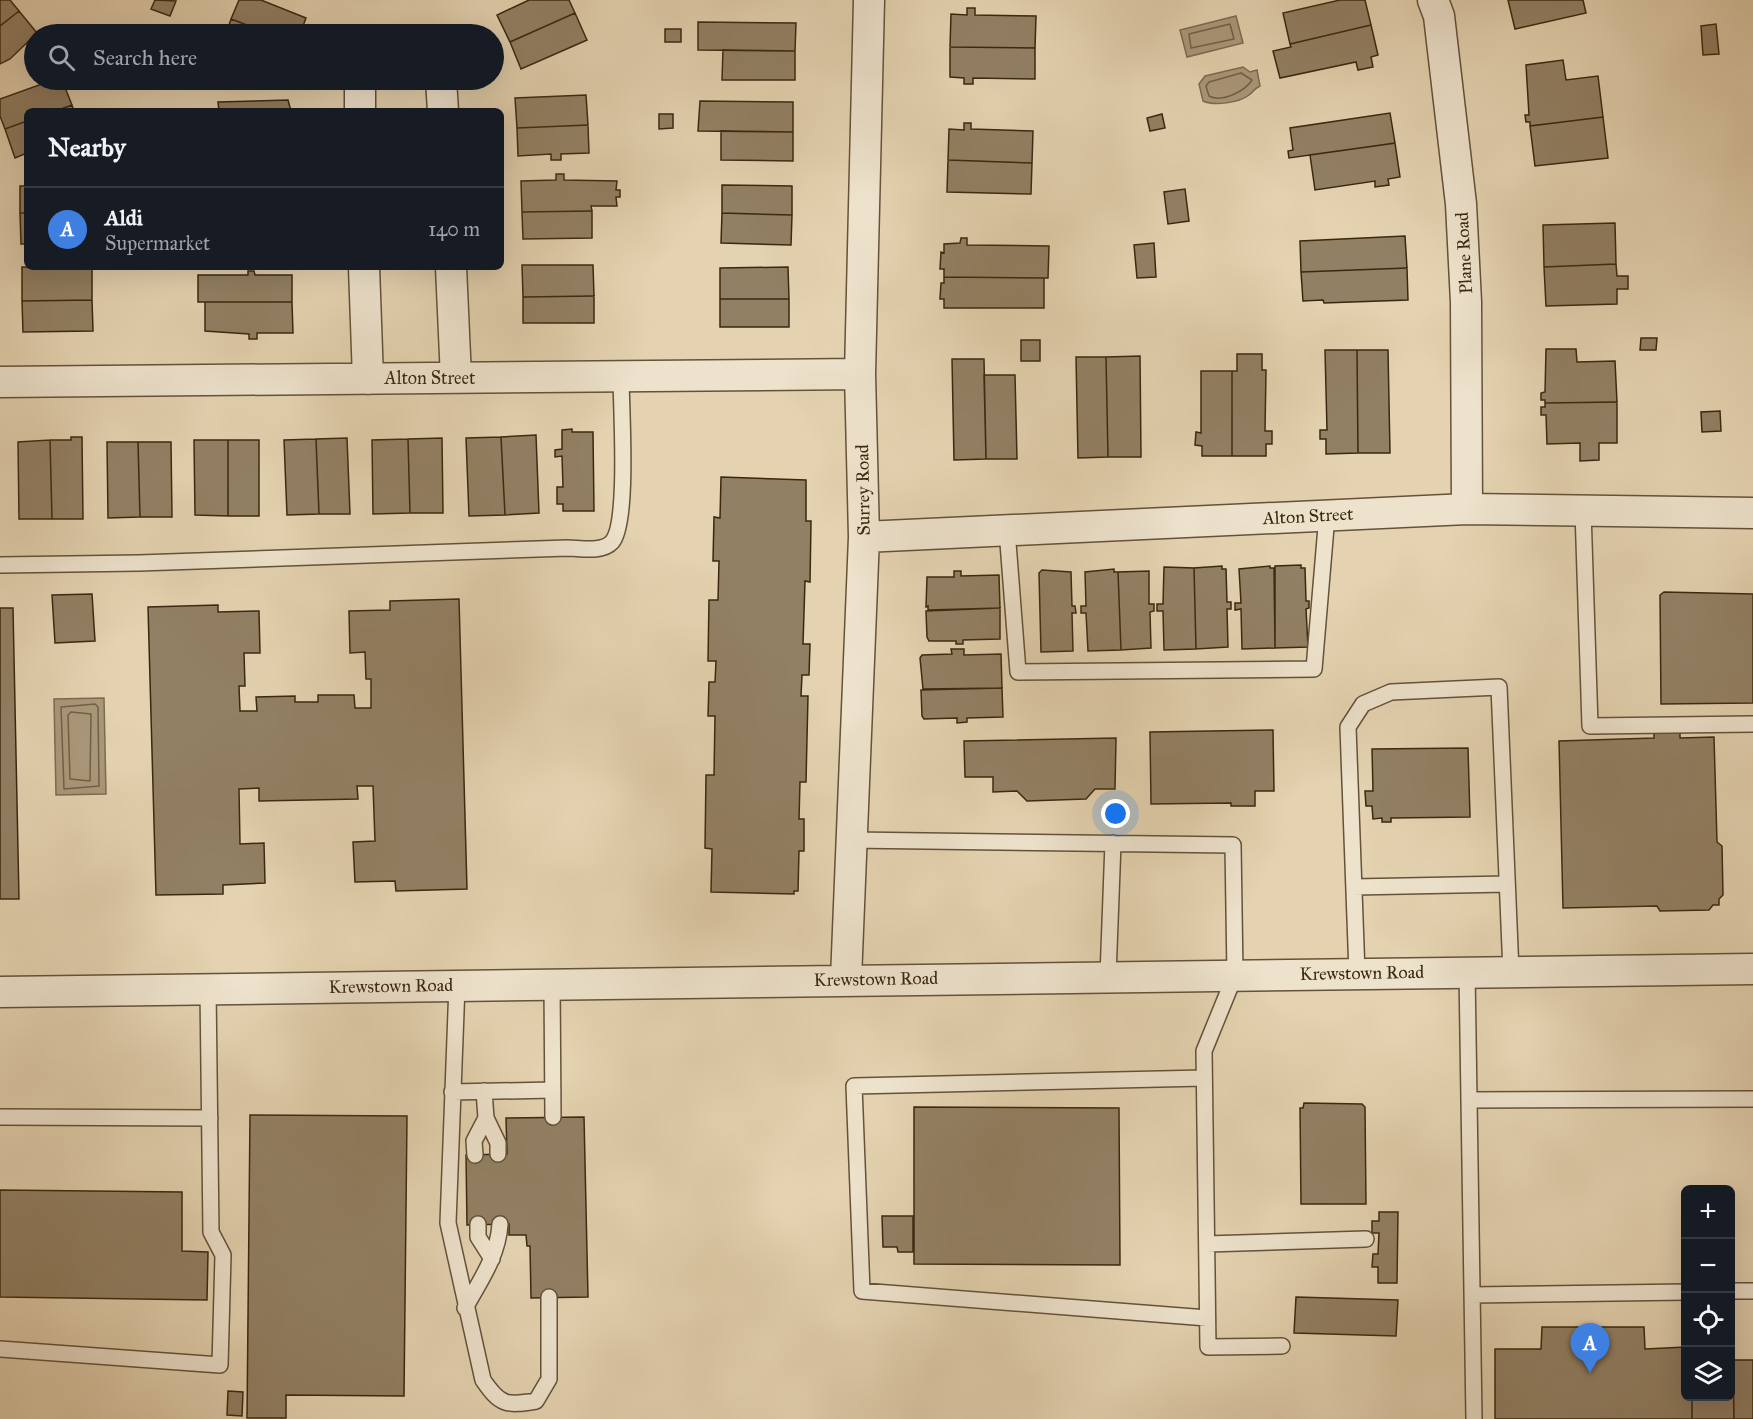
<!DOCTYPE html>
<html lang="en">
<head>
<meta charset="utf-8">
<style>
  body { margin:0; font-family:"IM FELL Great Primer",serif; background:#20242c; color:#f1f3f6 }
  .controls { position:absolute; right:18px; bottom:18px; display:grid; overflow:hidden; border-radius:9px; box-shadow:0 6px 24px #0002 }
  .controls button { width:54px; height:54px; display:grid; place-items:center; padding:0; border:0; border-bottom:2px solid #363941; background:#171b24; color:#f1f3f6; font:30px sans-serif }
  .you { position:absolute; left:1116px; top:814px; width:21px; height:21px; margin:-15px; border:4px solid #fff; border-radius:50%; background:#1a73e8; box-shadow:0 0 0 9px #1a73e833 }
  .badge { display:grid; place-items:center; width:39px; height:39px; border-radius:50%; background:#ea580c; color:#fff; font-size:20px; font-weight:700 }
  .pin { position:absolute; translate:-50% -50px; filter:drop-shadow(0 2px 3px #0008) }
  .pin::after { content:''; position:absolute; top:32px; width:21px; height:18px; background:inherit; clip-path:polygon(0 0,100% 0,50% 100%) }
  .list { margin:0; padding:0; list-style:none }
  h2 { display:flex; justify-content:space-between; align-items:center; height:78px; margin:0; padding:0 24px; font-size:26px }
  h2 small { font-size:20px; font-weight:400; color:#9ea1a6 }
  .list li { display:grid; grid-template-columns:39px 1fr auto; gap:18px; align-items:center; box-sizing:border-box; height:84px; padding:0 24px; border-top:2px solid #363941 }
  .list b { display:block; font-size:22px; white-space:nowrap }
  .list p { margin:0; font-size:20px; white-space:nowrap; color:#9ea1a6 }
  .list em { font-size:20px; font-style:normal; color:#9ea1a6 }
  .icon { flex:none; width:33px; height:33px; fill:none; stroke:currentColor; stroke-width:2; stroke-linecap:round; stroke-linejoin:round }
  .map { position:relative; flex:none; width:1753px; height:1419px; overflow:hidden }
  .search { position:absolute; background:#171b24; box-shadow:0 6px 24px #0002; left:24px; top:24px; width:480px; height:66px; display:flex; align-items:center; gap:15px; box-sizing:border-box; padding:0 21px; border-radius:33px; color:#9ea1a6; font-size:22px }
  .panel { position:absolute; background:#171b24; box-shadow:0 6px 24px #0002; left:24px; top:108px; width:480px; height:162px; border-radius:9px }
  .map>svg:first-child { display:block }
</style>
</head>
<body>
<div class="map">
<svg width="1753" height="1419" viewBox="0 0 1753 1419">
  <rect width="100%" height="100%" fill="#e4d2b0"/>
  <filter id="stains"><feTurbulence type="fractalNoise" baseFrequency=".00333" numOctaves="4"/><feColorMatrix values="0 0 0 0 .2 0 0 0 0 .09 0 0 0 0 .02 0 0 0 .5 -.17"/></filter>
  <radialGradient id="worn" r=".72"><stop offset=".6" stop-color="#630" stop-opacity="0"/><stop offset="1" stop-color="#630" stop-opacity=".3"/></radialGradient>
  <path fill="#aa987a" stroke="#7d6b50" stroke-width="1.5" d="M1236 16 1243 43 1187 57 1180 30Z
    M1243 67 1250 72 1257 70 1260 86C1254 89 1254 91 1249 95 1239 103 1214 106 1203 101L1199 84 1205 76Z
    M104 698 106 794 56 795 54 699Z"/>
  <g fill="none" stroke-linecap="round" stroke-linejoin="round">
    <path stroke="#726046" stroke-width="1.5" d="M1230 24 1234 39 1191 48 1189 34Z
      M1241 73 1252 80C1245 91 1222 103 1209 96L1206 86 1209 82Z
      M95 704 98 707 99 786 64 789 61 707Z
      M71 712 91 714 90 781 70 779 68 715Z"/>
  </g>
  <path fill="#928064" stroke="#3a2811" stroke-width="1.5" d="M0 0H10L19 11 0 26Z
    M155 0 176 1 170 16 151 9Z
    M239 0H261L306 18 300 34H271L231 19Z
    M529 0H569L575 13 510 42 497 15Z
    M1340 0H1365L1371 25 1290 44 1283 13Z
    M1508 0H1583L1586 13 1515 29Z
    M967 8H975V15L1036 16 1035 48 950 47 951 14 967 15Z
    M19 11 37 33 10 59 0 64V26Z
    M575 13 587 40 521 69 510 42Z
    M231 19 271 34H226Z
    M698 22 796 23 795 51 698 50Z
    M1716 24 1719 54 1703 55 1701 26Z
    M1371 25 1378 55 1371 57 1373 67 1358 70 1356 62 1280 78 1273 51 1291 47 1290 44Z
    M665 29H681V42H665Z
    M950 47 1035 48V79L973 78V84H964V78L950 77Z
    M723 50 795 51V80H722Z
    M1563 60 1566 80 1598 76 1603 117 1530 126V122H1526L1525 115H1529L1526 65Z
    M53 80H62L72 105 55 111H27V121L5 129 0 116V99Z
    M586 95 588 125 517 128 515 98Z
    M288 100 291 111H219L218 102Z
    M700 101 793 102V132L698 131Z
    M72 105 74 111H55Z
    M1390 113 1395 143 1289 158 1288 151 1293 150 1290 128Z
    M659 114H673V128L659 129Z
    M1162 114 1165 128 1150 131 1147 118Z
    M1603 117 1608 158 1535 166 1530 126Z
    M27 121V153L15 158 5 129Z
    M964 123H971V129L1033 131 1032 163 948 160 949 129 964 130Z
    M588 125 589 153 561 154V160H551V154L518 156 517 128Z
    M721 131 793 132V161L721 160Z
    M1395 143 1400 177 1388 179 1389 185 1375 187V181L1315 190 1310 155Z
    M948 160 1032 163 1031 194 947 192Z
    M556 174H564V180L617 181 616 190H620V197H616L617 206H591L592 211 522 212 521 181 556 180Z
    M722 185 792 186V215L722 213Z
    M20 186H27V213H20Z
    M1185 189 1189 221 1168 224 1164 192Z
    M592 211V238L523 239 522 212Z
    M20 213H27V244H21Z
    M722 213 792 215 791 245 721 243Z
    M1615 223 1616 264 1544 267 1543 225Z
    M1405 236 1407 268 1301 272 1300 241Z
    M961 238H967V245L1049 246 1048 278 944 277V269H940L941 252 944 253V244L960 243Z
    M1154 243 1156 277 1137 278 1134 245Z
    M1616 264 1617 276H1628V289H1617V304L1546 306 1544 267Z
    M522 265H593L594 296 523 297Z
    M22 267H92V300L22 301Z
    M788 267 789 299H720V268Z
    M1407 268 1408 300 1324 303 1323 300 1303 301 1301 272Z
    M248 271H254L255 275H292V302H198V275H248Z
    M944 277 1044 278V308H944V299H940L941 283H944Z
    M594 296V323H523V297Z
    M720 299H789V327H720Z
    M92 300 93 331 23 332 22 301Z
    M205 302H292L293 333H257V339H249V334L205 331Z
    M1641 338H1657L1656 350H1640Z
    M1021 340H1040V361H1021Z
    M1546 349H1576L1577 362 1615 361 1617 402 1545 403V400H1541V393L1545 392Z
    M1325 350H1357L1358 453 1326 454V439H1320V430H1327Z
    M1357 350H1388L1390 453H1358Z
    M1237 354H1262V370H1266L1265 431H1272V444H1266V456H1232V371H1237Z
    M1140 356 1141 457H1108L1106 357Z
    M1076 357H1106L1108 457 1078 458Z
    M952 359H984L986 459 954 460Z
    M1201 371H1232V456H1202V446L1195 445 1196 432 1201 433Z
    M984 375H1015L1017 459H986Z
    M1617 402V443H1599V460L1580 461V443L1547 444 1546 415H1541V407H1545V403Z
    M1720 411 1721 431 1702 432 1701 412Z
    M572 429V432H593L594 511H563V504H557V487H563L562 456 555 457V450L562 449V430Z
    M536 435 539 513 505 515 501 437Z
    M71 437H82L83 519H52L50 440H71Z
    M501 437 505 515 469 516 466 438Z
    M347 438 350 514H319L316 439Z
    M442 438 443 513H410L408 439Z
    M316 439 319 514 287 515 284 440Z
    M408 439 410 513 373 514 372 440Z
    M50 440 52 519H19L18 442Z
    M194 440H228V516L195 515Z
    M228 440H259V516H228Z
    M107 442H138L140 517 108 518Z
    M138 442H171L172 517H140Z
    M721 477 806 480V521H811L810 582 805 581 803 644H810L809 675H802L801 696H808L806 782H800L799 819H804V851H799L798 891H794V894L711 892 712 849 705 848 706 775H714L715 716H708L709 682H715L716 661H708L709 600H718L719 561H713L714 517 720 518Z
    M1301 565V568H1305L1306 601H1309V608L1306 609 1308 647 1275 648V566Z
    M1222 566V569H1226L1227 602H1231V609H1227L1228 647 1196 649 1194 568Z
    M1270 566V568H1274L1275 648 1242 649 1241 609 1235 610V603H1241L1239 569Z
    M1164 567 1194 568 1196 649 1164 650 1163 611H1157V604H1163Z
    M1114 569V572H1118L1121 650 1088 651 1086 613H1081V606H1086L1085 572Z
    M1042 570 1071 572 1072 606H1075L1076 613H1072L1073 651 1041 652 1039 573Z
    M954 571H961V576L999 575 1000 608 928 610V606L926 607 927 577H954Z
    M1149 571V604H1154V611L1150 612 1151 648 1121 650 1118 572Z
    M1664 592 1753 594V703L1661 704 1660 595Z
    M92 594 95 641 55 643 52 595Z
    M459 599 467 889 396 891 395 881 355 882 353 842 375 841 373 786H357L358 799 259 801V788L239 789 240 844 264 843 265 883 223 885V894L156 895 148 607 218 605V612L259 611 260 653H244L245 686H239L240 711H257L256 697 295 696V702H318V695H354L355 708H371V679H366L365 652 350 653 349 611 390 610V601Z
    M0 608H13L19 899H0Z
    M1000 608V639L963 640V644H956V641H929L927 637 926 611Z
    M951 649H964V655L1001 654 1002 688 923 689 920 658 922 655 952 654Z
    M1002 688 1003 717 967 718V722L957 723V718L924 719 922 716 921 690Z
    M1273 730 1274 791H1255V806H1231V803L1151 804 1150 732Z
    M1680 730V738L1714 737 1717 842 1722 846 1723 895 1719 899V905H1713L1709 910 1660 911 1657 906 1563 908 1559 741 1654 738V731Z
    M1116 738 1115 789H1095L1086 799 1027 801 1017 791 993 792V777H965L964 741Z
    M1468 748 1470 817 1391 818V822H1382V818L1373 819 1372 806H1366L1365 791H1373L1372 749Z
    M1304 1103 1362 1104 1365 1107 1366 1204H1301L1300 1108H1303Z
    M914 1107 1119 1108 1120 1265 914 1264Z
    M250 1115 407 1116 404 1396 286 1395V1418H247Z
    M584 1117 588 1297 531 1298 530 1246H527L526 1235H509V1224L467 1225 466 1155 507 1154 506 1118Z
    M0 1190 182 1192V1251L208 1252 207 1300 0 1297Z
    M1379 1212H1398L1397 1283H1378V1267H1372L1373 1254H1378L1379 1233H1372V1221H1379Z
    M882 1216H913V1252H898L897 1247H883Z
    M1296 1297 1398 1300 1396 1336 1294 1333Z
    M1542 1327H1644L1645 1349 1686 1347V1396H1692V1419H1495V1349H1541Z
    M1730 1360H1733L1734 1419H1692V1396H1730Z
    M1733 1360H1753V1419H1734Z
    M228 1391 243 1392 242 1416 227 1415Z"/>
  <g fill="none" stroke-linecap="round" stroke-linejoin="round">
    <defs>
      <path id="lane" d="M1583 511 1590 726 1753 724
        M1007 530 1018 672 1314 669 1327 515
        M0 565 139 563 567 548C580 548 602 553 612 542 629 523 621 407 621 376
        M851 840 1233 845 1235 975 1204 1051 1208 1347 1282 1346
        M1354 887 1507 884
        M1467 972 1474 1419
        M1357 973 1348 727 1363 704 1391 692 1499 687 1511 972
        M1108 976 1113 843
        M552 984 553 1117
        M457 985 448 1223 483 1380C500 1405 506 1406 536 1401L549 1379V1297
        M1204 1078 854 1086 862 1291 1207 1318
        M484 1091 486 1118 498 1143V1154
        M452 1092 553 1090
        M1469 1100 1753 1099
        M0 1117 210 1118
        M475 1155 474 1141 486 1118
        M478 1224V1237L492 1259
        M1207 1244 1366 1239
        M1730 1291H1753
        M1472 1295 1686 1292
        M465 1308C480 1281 498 1256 500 1224
        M0 1349 220 1365 223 1255 211 1232 208 989"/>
      <path id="street" d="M1433 0 1439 16 1461 204 1466 302 1467 509
        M441 80 443 111
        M360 111V80
        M364 267 368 379
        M451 267 456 378
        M0 382 860 374
        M864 537 1467 509 1753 513
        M846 979 864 537 860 374 869 0
        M0 992 1753 969"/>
    </defs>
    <use href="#lane" stroke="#645239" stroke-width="18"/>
    <use href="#street" stroke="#645239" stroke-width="33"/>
    <use href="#lane" stroke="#ede2cc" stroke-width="15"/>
    <use href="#street" stroke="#ede2cc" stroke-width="30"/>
  </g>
  <g text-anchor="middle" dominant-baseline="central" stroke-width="6" stroke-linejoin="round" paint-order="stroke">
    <g font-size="18" fill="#3a2811" stroke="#ede2cc">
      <text transform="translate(1464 253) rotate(-93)">Plane Road</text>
      <text x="430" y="378">Alton Street</text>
      <text transform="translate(863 490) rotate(-91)">Surrey Road</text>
      <text transform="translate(1308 516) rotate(-3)">Alton Street</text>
      <text transform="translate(1362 973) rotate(-1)">Krewstown Road</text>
      <text transform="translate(876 979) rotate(-1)">Krewstown Road</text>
      <text transform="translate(391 986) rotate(-1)">Krewstown Road</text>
    </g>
  </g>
  <rect width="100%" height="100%" filter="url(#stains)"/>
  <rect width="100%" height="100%" fill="url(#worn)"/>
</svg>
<div class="controls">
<button>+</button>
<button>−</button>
<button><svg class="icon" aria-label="locate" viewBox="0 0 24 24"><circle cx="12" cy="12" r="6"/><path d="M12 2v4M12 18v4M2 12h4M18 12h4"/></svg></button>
<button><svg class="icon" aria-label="layers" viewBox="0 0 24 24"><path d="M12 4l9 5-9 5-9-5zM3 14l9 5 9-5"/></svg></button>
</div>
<div class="you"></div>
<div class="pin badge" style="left:1590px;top:1373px;background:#3f7fe0">A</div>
<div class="search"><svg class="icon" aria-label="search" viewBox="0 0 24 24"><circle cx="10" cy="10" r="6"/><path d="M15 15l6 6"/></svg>Search here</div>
<section class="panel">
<h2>Nearby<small></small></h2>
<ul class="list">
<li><span class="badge" style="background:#3f7fe0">A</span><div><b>Aldi</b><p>Supermarket</p></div><em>140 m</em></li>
</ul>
</section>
</div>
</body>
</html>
